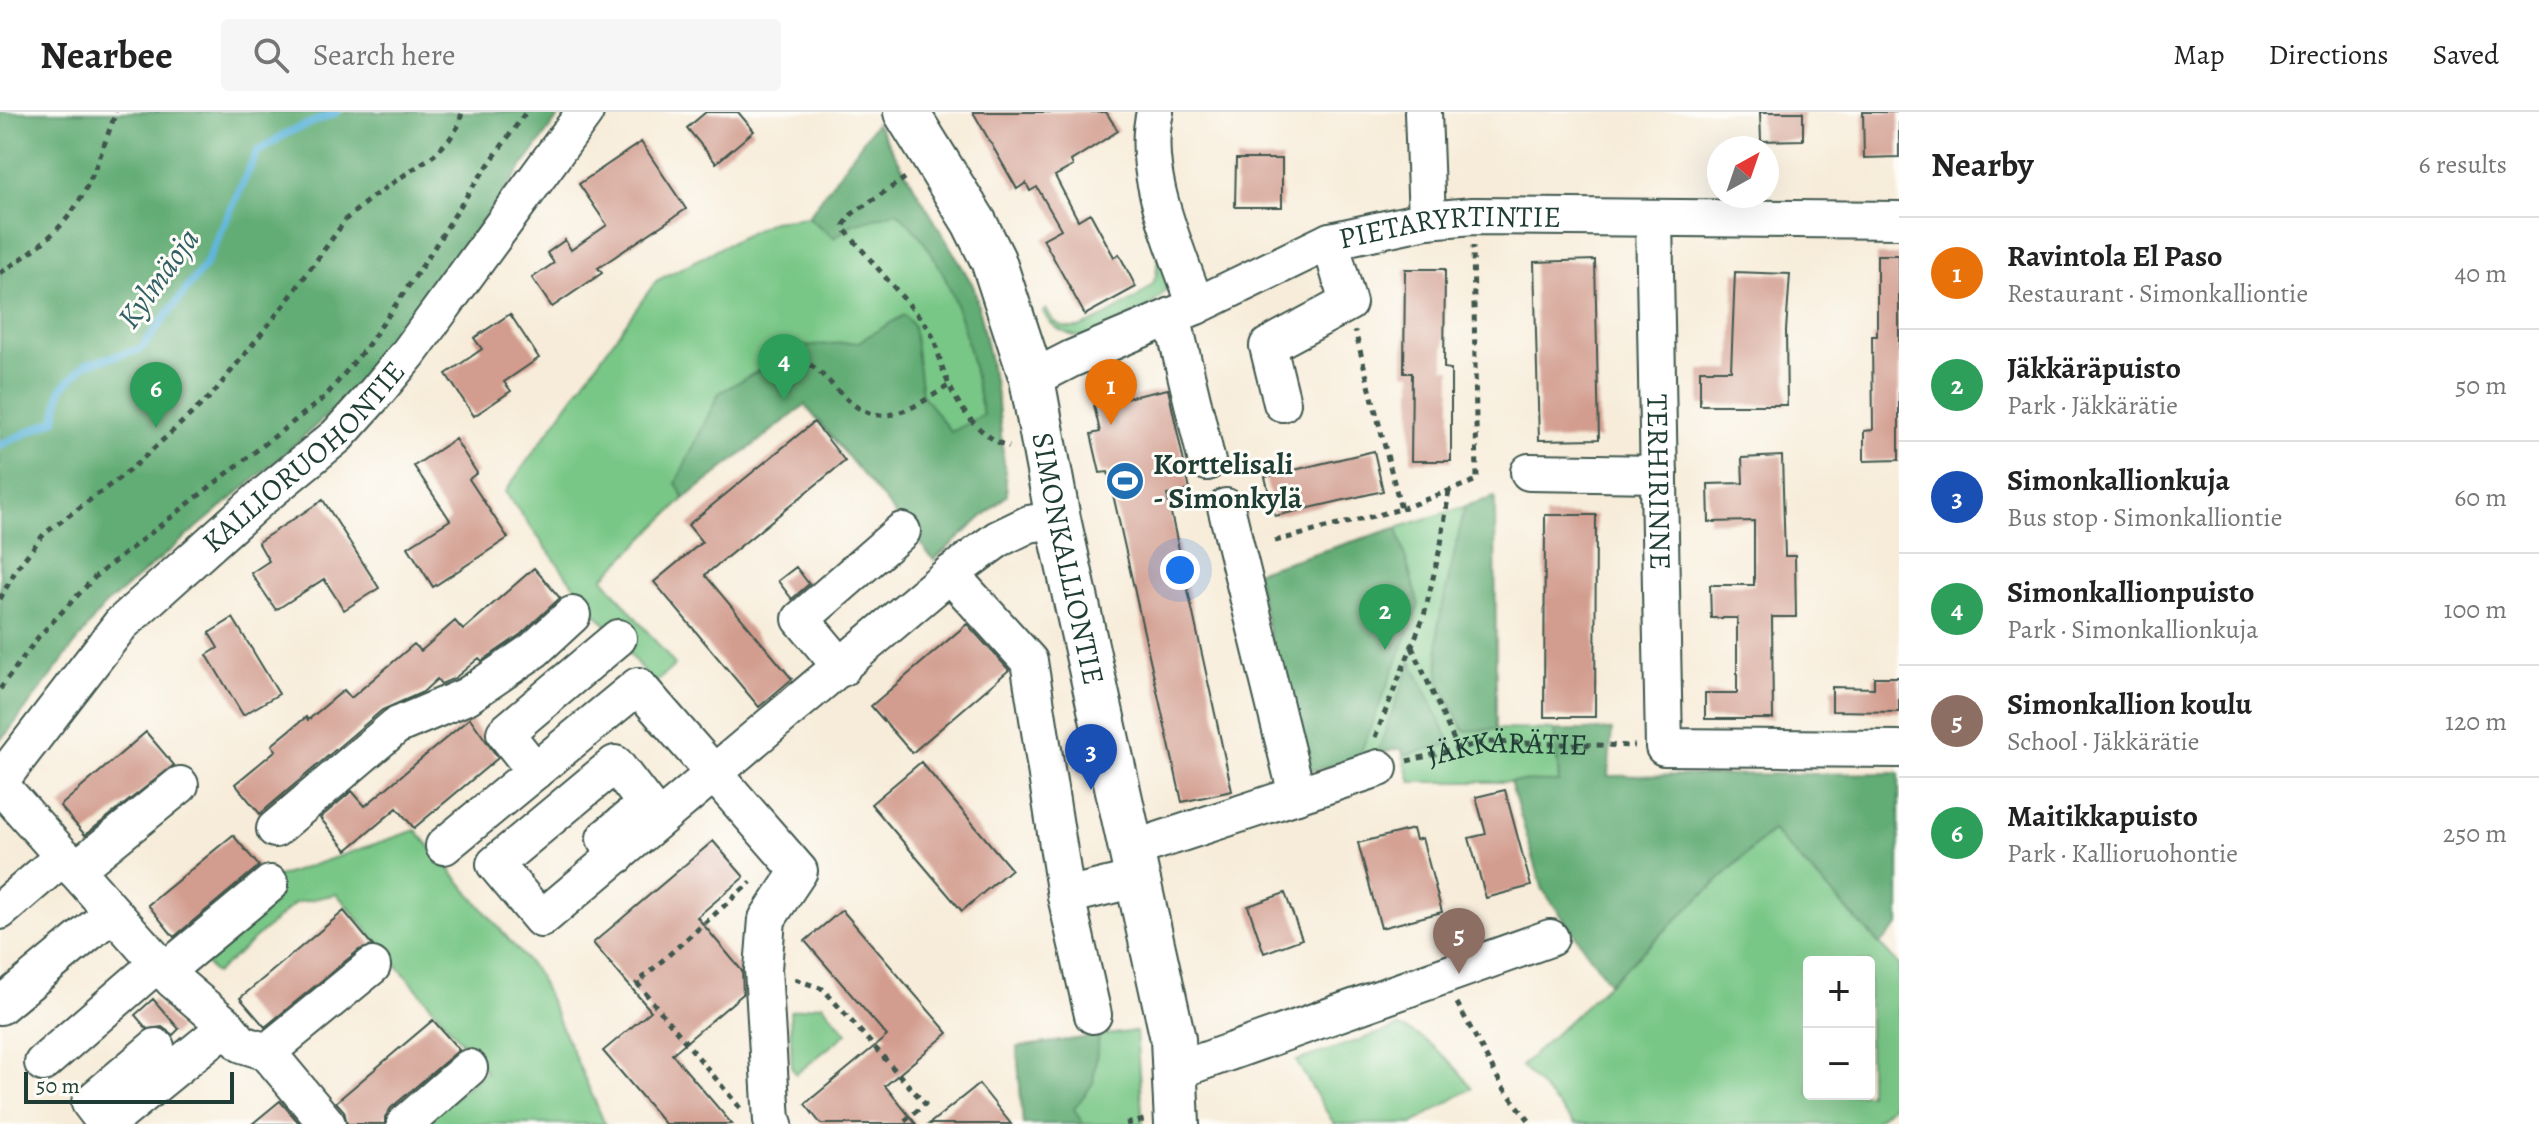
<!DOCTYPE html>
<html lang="en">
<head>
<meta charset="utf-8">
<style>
  body { margin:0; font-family:Alegreya,serif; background:#f6f6f6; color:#222 }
  .controls { position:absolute; right:24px; bottom:24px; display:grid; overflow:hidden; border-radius:8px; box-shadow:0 8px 32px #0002 }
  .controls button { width:72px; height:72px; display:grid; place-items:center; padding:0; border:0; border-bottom:2px solid #e0e0e0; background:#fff; color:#222; font:40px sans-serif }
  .compass { position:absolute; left:1707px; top:24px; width:72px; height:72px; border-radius:50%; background:#fff; box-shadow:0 8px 32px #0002; rotate:40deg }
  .scale { position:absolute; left:24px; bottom:20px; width:210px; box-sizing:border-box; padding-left:8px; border:4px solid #1f3d34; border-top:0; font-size:22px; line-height:28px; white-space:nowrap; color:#1f3d34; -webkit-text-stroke:6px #fdfcf7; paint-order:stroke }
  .you { position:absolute; left:1180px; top:458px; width:28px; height:28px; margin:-20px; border:6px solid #fff; border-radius:50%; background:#1a73e8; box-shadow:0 0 0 12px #1a73e833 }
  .badge { display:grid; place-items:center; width:52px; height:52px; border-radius:50%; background:#b45309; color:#fff; font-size:26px; font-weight:700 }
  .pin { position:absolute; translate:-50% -66px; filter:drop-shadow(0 2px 4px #0008) }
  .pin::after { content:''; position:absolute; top:42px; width:28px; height:24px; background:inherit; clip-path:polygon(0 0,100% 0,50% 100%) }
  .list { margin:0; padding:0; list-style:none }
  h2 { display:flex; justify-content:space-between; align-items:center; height:104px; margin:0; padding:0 32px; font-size:34px }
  h2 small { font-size:26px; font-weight:400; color:#767676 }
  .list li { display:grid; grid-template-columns:52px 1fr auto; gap:24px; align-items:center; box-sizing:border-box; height:112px; padding:0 32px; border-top:2px solid #e0e0e0 }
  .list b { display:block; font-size:30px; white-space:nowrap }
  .list p { margin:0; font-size:26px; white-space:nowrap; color:#767676 }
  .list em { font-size:26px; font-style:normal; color:#767676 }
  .icon { flex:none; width:44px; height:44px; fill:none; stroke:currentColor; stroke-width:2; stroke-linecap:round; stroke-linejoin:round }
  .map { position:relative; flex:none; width:1899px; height:1012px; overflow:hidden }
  header { display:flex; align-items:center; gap:48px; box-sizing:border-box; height:112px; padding:0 40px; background:#fff; border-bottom:2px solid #e0e0e0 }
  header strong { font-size:38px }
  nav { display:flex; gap:44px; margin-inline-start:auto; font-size:28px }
  .search { width:560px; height:72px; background:#f6f6f6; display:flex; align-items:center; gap:20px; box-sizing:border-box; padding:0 28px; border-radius:8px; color:#767676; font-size:30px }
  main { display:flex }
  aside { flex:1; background:#fff }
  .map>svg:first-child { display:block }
</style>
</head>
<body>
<header>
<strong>Nearbee</strong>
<div class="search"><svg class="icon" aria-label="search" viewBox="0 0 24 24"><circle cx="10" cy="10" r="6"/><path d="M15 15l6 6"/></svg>Search here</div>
<nav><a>Map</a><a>Directions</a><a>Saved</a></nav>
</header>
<main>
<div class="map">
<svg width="1899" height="1012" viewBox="0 0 1899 1012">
  <rect width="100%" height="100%" fill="#fdfcf7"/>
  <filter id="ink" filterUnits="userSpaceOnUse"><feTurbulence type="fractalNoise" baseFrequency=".0125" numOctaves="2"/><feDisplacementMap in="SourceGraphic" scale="16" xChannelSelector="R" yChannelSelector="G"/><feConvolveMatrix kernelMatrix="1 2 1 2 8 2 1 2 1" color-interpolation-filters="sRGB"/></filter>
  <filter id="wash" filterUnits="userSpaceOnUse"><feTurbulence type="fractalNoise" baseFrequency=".006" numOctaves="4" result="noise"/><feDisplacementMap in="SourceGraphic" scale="32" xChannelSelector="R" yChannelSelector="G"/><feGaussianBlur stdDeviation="1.8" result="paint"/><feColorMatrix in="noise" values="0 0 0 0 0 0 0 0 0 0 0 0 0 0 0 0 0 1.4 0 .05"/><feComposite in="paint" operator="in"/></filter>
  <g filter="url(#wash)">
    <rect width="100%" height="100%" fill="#f7ecd9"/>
    <path fill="#79c787" stroke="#4c825e" stroke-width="2" fill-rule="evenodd" d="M876 11 974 175 997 283 1007 383 934 448 805 293 684 387 603 466 675 553 654 572 577 478 505 380 656 169 772 109 808 105Z
      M1158 138 1171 167C1162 190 1146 197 1125 208 1116 213 1106 220 1097 223 1076 230 1052 218 1043 200L1046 197C1052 209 1060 217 1075 216 1089 215 1149 182 1154 169 1158 161 1157 147 1158 138Z
      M1495 385 1496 617 1555 618 1559 670H1411L1401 636 1302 661 1255 460Z
      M416 718 538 862 605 1012H423L486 959 337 782 295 791 215 862 191 834 272 767Z
      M1772 718 1899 853V987L1872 1012H1575L1521 954ZM1809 850H1869V982H1809Z
      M822 892 847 921 796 962 792 956 790 899Z
      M1398 915C1425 922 1456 953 1472 976L1412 1012H1334L1296 949Z
      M1136 919 1143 1012H1023L1017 935Z"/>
    <path fill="#62ac74" stroke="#407454" stroke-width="2" d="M0 0H562L492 96 345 287 281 345 104 494 8 620 0 628Z
      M876 11 974 175 997 283 1007 383 934 448 805 293 684 387 676 371 719 281 803 234 858 230 904 203 913 213 922 282 951 320 983 303C967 228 956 153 897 100L853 112 834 126 808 105Z
      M1495 385 1496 617 1464 619 1439 568 1438 514 1465 394Z
      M1397 416 1419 493 1358 647 1302 661 1255 460Z
      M1411 549 1451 632 1404 643 1401 636 1377 642Z
      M1555 618H1612L1608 664 1899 661V813L1880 832 1772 718 1609 871 1543 778 1510 669 1559 670Z
      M1099 924 1093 971 1074 997 1083 1012H1023L1017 935Z"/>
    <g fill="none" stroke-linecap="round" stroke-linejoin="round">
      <path stroke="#5cb4d9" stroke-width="8" d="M0 333 55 308 61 277 86 252 141 237 206 152 257 40 287 21 337 0"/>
    </g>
    <g id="blocks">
      <path fill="#d29c8e" d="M706 0H738L754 19 716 51 687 16Z
        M973 0H1106L1118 19 1071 49 1073 54 1055 64 1078 108 1090 101 1114 145 1119 142 1136 175 1085 203 1043 127 1061 117 1037 75 1030 79 1026 71 1017 77Z
        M1760 0H1803V28L1761 29Z
        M1863 0H1899V45L1864 46Z
        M641 30 686 97 598 156 602 161 552 195 532 166 554 151 547 141 565 128 571 138 607 113 579 72Z
        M1236 47H1282V95H1235Z
        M1877 143H1899V348L1864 349V319L1873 318 1872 224H1877Z
        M1595 148 1599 327 1539 328 1534 150Z
        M1405 157H1445L1444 256 1451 257V349H1411L1412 261H1404Z
        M1735 160 1790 162 1786 219 1787 293H1700V258H1731Z
        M510 202 539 246 504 270 511 279 474 304 446 262 482 237 474 226Z
        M1168 277 1190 378 1167 383 1232 679 1182 690 1108 360 1100 361 1091 322 1100 320 1094 293Z
        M814 310 845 349 705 463 792 567 759 595 654 470 702 430 688 413Z
        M455 327 477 361 469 367 508 426 433 475 408 435 450 408 414 354Z
        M1374 339 1383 379 1275 404 1265 365Z
        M1782 344 1785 444H1795L1796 505H1772L1773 607H1705V581H1737V506H1711L1710 473H1754V409L1709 410 1708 372 1743 371 1742 346Z
        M323 388 379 476 344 498 324 467 276 498 251 461 269 449 258 430Z
        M1545 403H1596L1595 605H1544Z
        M796 455 809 472 792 487 778 469Z
        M534 456 560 486 521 522 482 549 479 546 455 566 441 572 437 567 423 580 382 598 260 702 235 672 276 638 272 633 306 605 308 608 344 578 351 586 414 532 421 539 455 509 463 518Z
        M233 506 279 582 243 603 207 543 218 536 209 521Z
        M967 512 1009 558 912 641 871 594Z
        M1874 565H1899V600L1832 599V575L1874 576Z
        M470 606 498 646 414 716 397 696 347 738 320 706 352 679 365 694Z
        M146 620 174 653 85 723 60 694Z
        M921 650 1011 757 962 799 871 692Z
        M1505 678 1531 774 1486 786 1469 726 1486 722 1476 685Z
        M1413 717 1416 728 1422 726 1442 800 1381 816 1358 731Z
        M233 723 259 754 174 825 148 793Z
        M713 729 744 765 697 805 742 859 743 882 672 942 732 1012H665L603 939 651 899 593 831Z
        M1285 781 1302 827 1264 841 1248 794Z
        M842 798 948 921 885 974 916 1012H821L805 992 887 924 805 829Z
        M344 799 373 834 359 838 265 915 240 886Z
        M153 887 179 917 173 923 162 915 147 917 135 903Z
        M433 908 459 938 391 996 385 1005V1012H347L344 999 336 990Z
        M979 972 1011 1012H929Z
        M280 989 300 1012H252Z"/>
    </g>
  </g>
  <g filter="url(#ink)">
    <use href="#blocks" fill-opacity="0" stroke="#3f574d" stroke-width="2"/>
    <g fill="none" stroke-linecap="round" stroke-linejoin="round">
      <defs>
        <g id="minor">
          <path d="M1155 0C1140 62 1176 135 1196 194"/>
          <path d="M1423 0 1427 108"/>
          <path id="s2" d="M1654 106 1664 635 1899 637"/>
          <path d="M1172 204 1207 350"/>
          <path id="s3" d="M1032 267 1071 247 1196 194 1330 129 1427 108 1473 104 1899 108"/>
          <path d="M1282 291 1268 234 1348 191 1330 129"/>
          <path d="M1529 360 1659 362"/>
          <path d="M1226 395 1297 683"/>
          <path d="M950 462 1029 549 1066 784"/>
          <path d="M842 556 801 507 902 419"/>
          <path d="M535 659 505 621 618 526"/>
          <path id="s4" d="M0 669 121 512 260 387 337 324 373 284 408 242 585 0"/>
          <path d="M0 673 173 868 227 914 242 932 267 940 327 1012"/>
          <path d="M275 717 396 614 467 584 534 538 572 503"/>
          <path d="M444 734 638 574 799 759 767 807 763 857 772 1009 774 1012"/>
          <path d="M1130 738 1379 656"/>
          <path d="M618 743 605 726 646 692 615 652 495 752 541 807 950 462 998 427 1029 412 1058 407"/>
          <path d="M75 758 180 673"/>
          <path d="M0 799 64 744"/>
          <path d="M164 860 270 772"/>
          <path d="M0 894 112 801"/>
          <path d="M1093 903 1066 784 1136 767"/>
          <path d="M267 940 372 854"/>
          <path d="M43 951 157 852"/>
          <path d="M1176 959 1550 826"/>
          <path d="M106 1012 90 991 156 935"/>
          <path d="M107 1012 227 914"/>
          <path d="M405 1012 469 956"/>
        </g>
        <g id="major">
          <path id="s5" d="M906 0 974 110 993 148 1032 267 1058 407 1173 927 1177 1012"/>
        </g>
      </defs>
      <use href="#minor" stroke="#3f574d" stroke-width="40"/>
      <use href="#major" stroke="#3f574d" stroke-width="48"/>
      <g stroke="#3f574d" stroke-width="5" stroke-dasharray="6 6" stroke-linecap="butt">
        <path d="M905 66 852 102 844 113 845 118 928 215C938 232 939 250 947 268 959 297 979 324 1009 335"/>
        <path d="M0 161C22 147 45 131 63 111 90 81 102 37 116 0"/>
        <path d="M789 242C797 246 805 249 812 254 839 274 858 315 900 300 917 295 934 282 950 273"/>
        <path d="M1401 397 1477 368 1473 134"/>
        <path d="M1275 429 1401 397 1355 219"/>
        <path d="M0 487 17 456 44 422 130 358 212 283 285 192 347 106 372 85 434 43 449 28 459 13 462 0"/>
        <path d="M1412 535 1458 637"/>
        <path d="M0 577 39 524 97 463 325 285 368 233 425 150 471 77 526 0"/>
        <path d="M1375 625 1424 504 1441 432 1449 379"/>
        <path id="s1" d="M1407 649 1485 630 1635 634"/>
        <path d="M795 867 823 877 925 992 901 1012"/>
        <path d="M1457 891 1502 974 1532 1012"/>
        <path d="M740 996 637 871 751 770"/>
        <path d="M1126 1012 1144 1008"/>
      </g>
      <use href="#minor" stroke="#fff" stroke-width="36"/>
      <use href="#major" stroke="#fff" stroke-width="44"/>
    </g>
  </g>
  <defs>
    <symbol id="stadium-disc" viewBox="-11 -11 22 22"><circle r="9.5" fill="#1f6fb2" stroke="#fdfcf7"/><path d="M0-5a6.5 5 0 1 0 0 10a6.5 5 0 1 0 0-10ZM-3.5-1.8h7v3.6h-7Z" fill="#fff"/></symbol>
  </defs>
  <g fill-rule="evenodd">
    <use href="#stadium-disc" x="1103" y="347" width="44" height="44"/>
  </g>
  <g text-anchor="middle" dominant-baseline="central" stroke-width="6" stroke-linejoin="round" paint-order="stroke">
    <g font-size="30" fill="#1f3d34" stroke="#fdfcf7">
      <text stroke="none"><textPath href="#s3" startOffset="450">PIETARYRTINTIE</textPath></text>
      <text stroke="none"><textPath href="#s4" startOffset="446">KALLIORUOHONTIE</textPath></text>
      <text stroke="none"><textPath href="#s2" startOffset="264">TERHIRINNE</textPath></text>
      <text stroke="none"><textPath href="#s5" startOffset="480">SIMONKALLIONTIE</textPath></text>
      <text stroke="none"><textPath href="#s1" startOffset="102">JÄKKÄRÄTIE</textPath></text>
    </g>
    <g font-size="30" font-weight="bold" fill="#1f3d34" stroke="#fdfcf7" text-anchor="start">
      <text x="1153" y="352">Korttelisali<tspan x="1153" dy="34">- Simonkylä</tspan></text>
    </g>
    <g font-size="32" font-style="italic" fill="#316166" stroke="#fdfcf7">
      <text transform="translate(158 166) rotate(-54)">Kylmäoja</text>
    </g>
  </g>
</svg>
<div class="controls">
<button>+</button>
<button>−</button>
</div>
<svg class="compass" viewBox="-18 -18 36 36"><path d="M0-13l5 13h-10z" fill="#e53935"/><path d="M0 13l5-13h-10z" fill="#767676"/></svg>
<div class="scale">50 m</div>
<div class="you"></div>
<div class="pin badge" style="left:1111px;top:313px;background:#e8710a">1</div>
<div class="pin badge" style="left:1385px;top:538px;background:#2e9e5b">2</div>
<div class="pin badge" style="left:1091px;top:678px;background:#1a4fb4">3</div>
<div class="pin badge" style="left:784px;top:288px;background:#2e9e5b">4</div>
<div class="pin badge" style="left:1459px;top:862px;background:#8d6e63">5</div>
<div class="pin badge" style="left:156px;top:316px;background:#2e9e5b">6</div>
</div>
<aside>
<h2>Nearby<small>6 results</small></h2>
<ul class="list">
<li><span class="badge" style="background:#e8710a">1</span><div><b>Ravintola El Paso</b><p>Restaurant · Simonkalliontie</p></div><em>40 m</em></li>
<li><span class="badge" style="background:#2e9e5b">2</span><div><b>Jäkkäräpuisto</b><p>Park · Jäkkärätie</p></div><em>50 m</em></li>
<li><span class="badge" style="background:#1a4fb4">3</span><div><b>Simonkallionkuja</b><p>Bus stop · Simonkalliontie</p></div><em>60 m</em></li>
<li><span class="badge" style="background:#2e9e5b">4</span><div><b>Simonkallionpuisto</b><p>Park · Simonkallionkuja</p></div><em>100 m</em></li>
<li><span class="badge" style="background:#8d6e63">5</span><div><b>Simonkallion koulu</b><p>School · Jäkkärätie</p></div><em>120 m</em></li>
<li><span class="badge" style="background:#2e9e5b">6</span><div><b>Maitikkapuisto</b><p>Park · Kallioruohontie</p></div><em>250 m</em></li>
</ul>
</aside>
</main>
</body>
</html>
